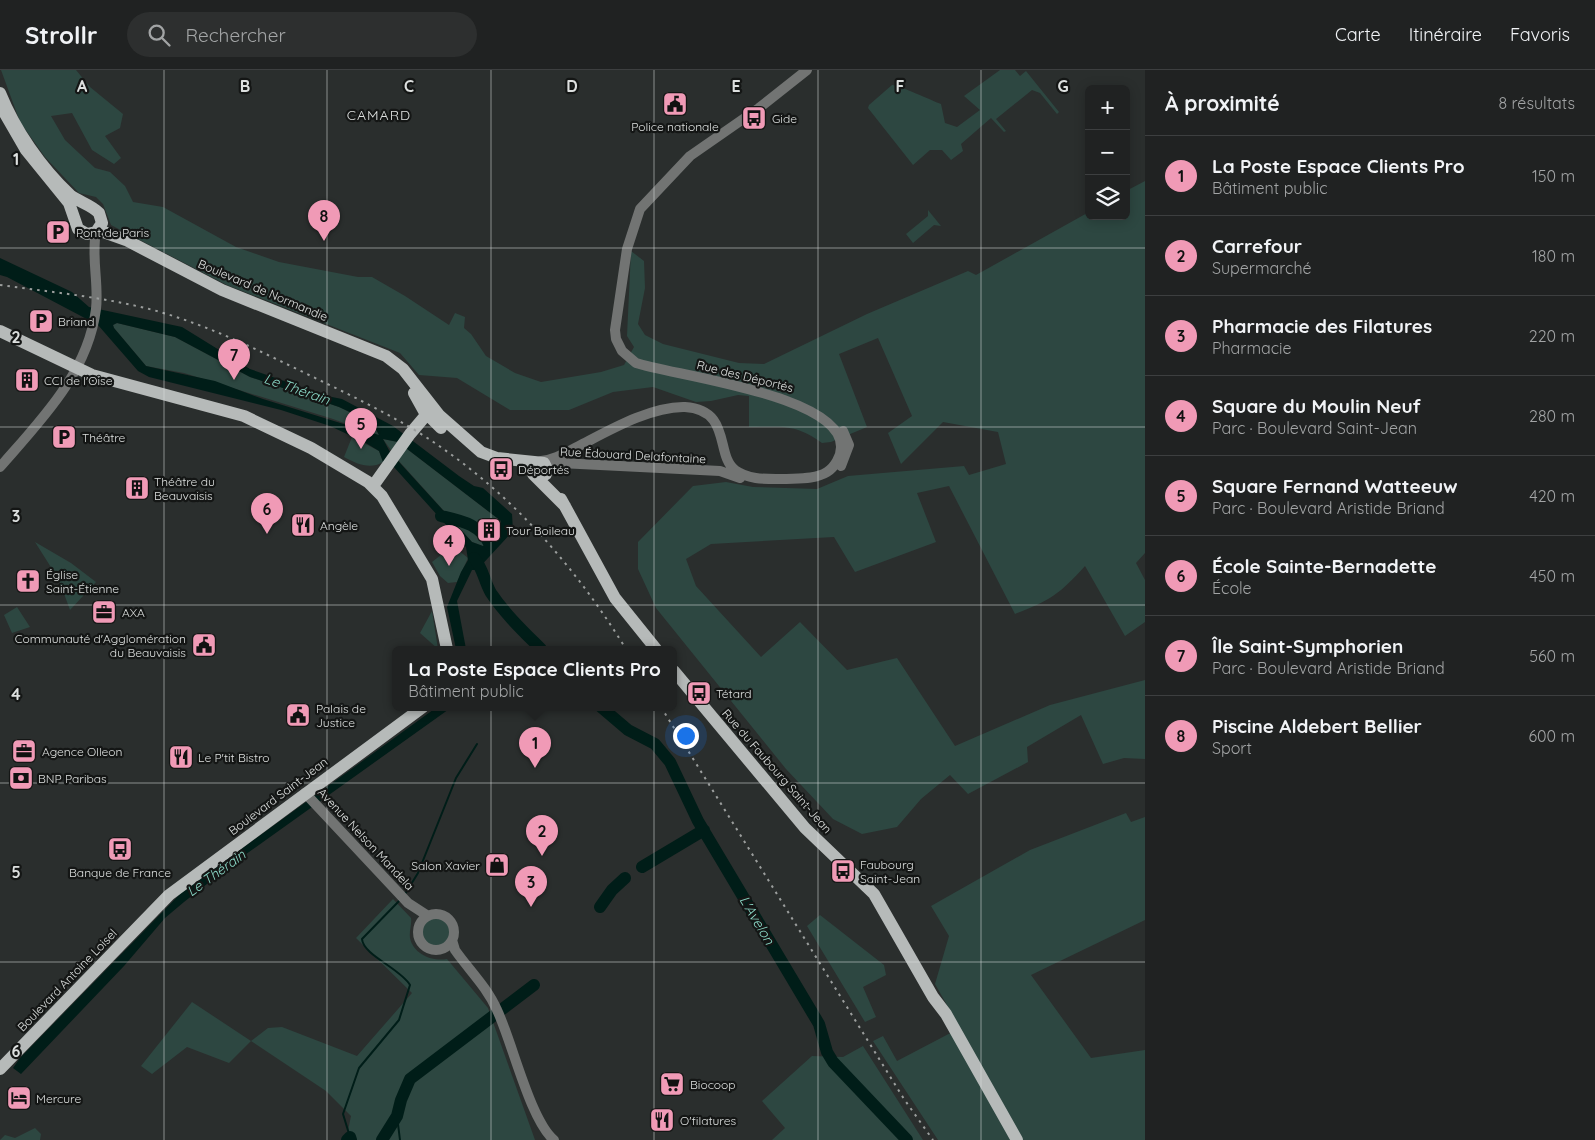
<!DOCTYPE html>
<html lang="fr">
<head>
<meta charset="utf-8">
<style>
  body { margin:0; font-family:Quicksand,sans-serif; background:#2d2f2f; color:#f1f3f6 }
  .controls { position:absolute; right:15px; top:15px; display:grid; overflow:hidden; border-radius:8px; box-shadow:0 2px 12px #0003 }
  .controls button { width:45px; height:45px; display:grid; place-items:center; padding:0; border:0; border-bottom:1px solid #3d3f40; background:#202222; color:#f1f3f6; font:25px sans-serif }
  .you { position:absolute; left:685px; top:665px; width:18px; height:18px; margin:-12px; border:4px solid #fff; border-radius:50%; background:#1a73e8; box-shadow:0 0 0 8px #1a73e833 }
  .badge { display:grid; place-items:center; width:32px; height:32px; border-radius:50%; background:#f09ab6; color:#111; font-size:16px; font-weight:700 }
  .pin { position:absolute; translate:-50% -41px; filter:drop-shadow(0 1px 2px #0008) }
  .pin::after { content:''; position:absolute; top:26px; width:18px; height:15px; background:inherit; clip-path:polygon(0 0,100% 0,50% 100%) }
  .popup { position:absolute; left:392px; top:576px; width:285px; height:65px; box-sizing:border-box; display:grid; place-content:center; border-radius:8px; background:#202222; filter:drop-shadow(0 1px 4px #0005); font-size:16px; white-space:nowrap; color:#a2a4a5 }
  .popup b { font-size:19px; color:#f1f3f6 }
  .popup::after { content:''; position:absolute; left:50%; top:100%; margin-left:-10px; border:10px solid transparent; border-top-color:#202222 }
  .list { margin:0; padding:0; list-style:none }
  h2 { display:flex; justify-content:space-between; align-items:center; height:65px; margin:0; padding:0 20px; font-size:21px }
  h2 small { font-size:16px; font-weight:400; color:#a2a4a5 }
  .list li { display:grid; grid-template-columns:32px 1fr auto; gap:15px; align-items:center; box-sizing:border-box; height:80px; padding:0 20px; border-top:1px solid #3d3f40 }
  .list b { display:block; font-size:19px; white-space:nowrap }
  .list p { margin:0; font-size:16px; white-space:nowrap; color:#a2a4a5 }
  .list em { font-size:16px; font-style:normal; color:#a2a4a5 }
  .icon { flex:none; width:28px; height:28px; fill:none; stroke:currentColor; stroke-width:2; stroke-linecap:round; stroke-linejoin:round }
  .map { position:relative; flex:none; width:1145px; height:1070px; overflow:hidden }
  header { display:flex; align-items:center; gap:30px; box-sizing:border-box; height:70px; padding:0 25px; background:#202222; border-bottom:1px solid #3d3f40 }
  header strong { font-size:24px }
  nav { display:flex; gap:28px; margin-inline-start:auto; font-size:18px }
  .search { width:350px; height:45px; background:#2d2f2f; display:flex; align-items:center; gap:12px; box-sizing:border-box; padding:0 18px; border-radius:28px; color:#a2a4a5; font-size:19px }
  main { display:flex }
  aside { flex:1; background:#202222 }
  .map>svg:first-child { display:block }
</style>
</head>
<body>
<header>
<strong>Strollr</strong>
<div class="search"><svg class="icon" aria-label="search" viewBox="0 0 24 24"><circle cx="10" cy="10" r="6"/><path d="M15 15l6 6"/></svg>Rechercher</div>
<nav><a>Carte</a><a>Itinéraire</a><a>Favoris</a></nav>
</header>
<main>
<div class="map">
<svg width="1145" height="1070" viewBox="0 0 1145 1070">
  <rect width="100%" height="100%" fill="#2a2e2d"/>
  <path fill="#2d4741" d="M1 0H76L90 17 123 44 120 58 105 66 121 88 114 94 92 80 72 43 51 46 65 70 95 98 110 102 125 116 133 132 163 137 236 177 279 192 358 207H372L405 226 449 255 455 243 465 247 464 258 471 264 486 286 515 303 541 312 601 302 624 295 634 277 627 266 631 181 644 191 645 218 638 254 645 265 663 274 739 293 764 294 867 244 968 201 976 205 1089 142V146H1126V121L1145 111V483L1136 493 1145 510V552L1125 566 1085 496C1060 524 1049 531 1015 544L949 416 917 423 936 472 855 502 834 467 711 474 686 489 696 516 761 587 800 552 847 600 897 588 955 676 1050 635 1145 610V689L1124 688 1103 694 1081 645 1027 677 1028 692 968 724 950 705 921 729 897 757 862 764 833 749 786 699 656 538 638 499V472L693 416 726 412 753 417 817 419 848 406 964 396 969 405 1006 394 998 362 943 352 901 394 888 363 912 346 878 268 839 284 867 357 831 372 822 373C795 353 781 357 749 357V326L738 325 711 331 696 332 653 317 613 322 569 340H510L457 308 419 305 400 283 227 215 111 155 103 134 96 127 79 123 45 87 20 52Z
    M1000 0H1015L1020 6 1026 1 1059 42 1057 44 1040 23 1032 20 996 49 1006 61 1004 62 991 48 961 74 963 81 951 90 942 80H930L913 95 868 38 869 35 892 15C896 14 933 31 941 34L945 53 957 57 980 40 964 26Z
    M928 140 941 156 934 155 913 173 906 164 928 146Z
    M117 253 175 267 250 307 339 337 373 353 379 366 333 349 184 303 146 296 114 258 113 255Z
    M352 367 379 381 383 392C370 400 357 394 344 387Z
    M383 369 398 372 501 451V462L483 476 472 472 398 390Z
    M35 472 71 493 96 512 70 540 59 510Z
    M448 472 468 488 457 512 448 513 440 506 432 492 446 481Z
    M17 537 30 557 12 563 4 545Z
    M432 541 438 579 420 563Z
    M1126 743 1131 752 1145 747V850L1031 905 1091 988 1145 980V1070H938L873 971 883 966 897 991 960 958 935 914 949 866 931 836 1030 780Z
    M393 829 411 848C412 854 409 861 410 868 413 884 433 892 447 889L488 938 535 1070H346L351 1046 326 1021 251 971 229 993 187 977 152 1004 141 996 192 932 251 971 268 958 282 957 357 986 412 923 356 868Z
    M820 845 884 895 886 905 863 917 876 947 865 952 807 856Z
    M422 862a14 14 0 1 1 28 0a14 14 0 1 1-28 0Z
    M863 976 923 1070H772L785 1058 762 1031 812 986 843 987Z
    M35 1058 41 1064 40 1070H0L5 1065 15 1068Z"/>
  <path fill="#001d18" fill-rule="evenodd" d="M0 188 72 222 89 237 182 257 250 299 327 326 342 329 393 356 459 406 474 416 483 418 512 444 513 461 477 500H472L457 531 466 579H456L447 537 461 502 468 490 466 477 393 396 383 392 379 381 364 372 330 356 281 340 149 307 138 301 98 255 7 207 0 205ZM117 253 175 267 250 307 339 337 373 353 379 365 263 329 215 311 146 296 114 258 113 255ZM383 369 398 372 501 451V462L483 476 472 472 390 382Z
    M437 637H452L235 792 184 832 165 848 124 896 21 1004 13 998 20 988 182 822Z"/>
  <g fill="none" stroke-linecap="round" stroke-linejoin="round">
    <path stroke="#001d18" stroke-width="2" d="M405 824 418 803 456 708 477 674
      M397 1046 400 1070
      M350 1067 343 1044 359 998 399 950 410 915C401 899 363 885 362 869L400 830"/>
    <path stroke="#001d18" stroke-width="12" d="M441 446C462 451 480 454 490 475
      M474 488C483 498 484 511 491 523 505 544 524 562 541 579
      M601 637 628 660 655 674 670 692 698 751 819 954 827 982 833 992 907 1070
      M642 797 704 760
      M600 837 612 820 625 808
      M347 1070 350 1067 351 1070
      M382 1070 397 1046 401 1030 410 1009 534 915"/>
    <path stroke="#727473" stroke-width="10" d="M541 391C555 390 567 382 579 376 608 361 651 336 685 337 732 340 715 385 735 400 749 410 766 409 782 409 797 408 814 410 827 402 835 397 841 386 841 377 842 325 676 306 636 293L622 281 616 269 615 260 627 179 640 139 690 86 759 38 807 0
      M841 396 849 375 843 361
      M0 397C41 350 88 303 96 239 99 213 91 187 96 162
      M548 398 560 393 720 401 740 408
      M305 723 408 833 428 846
      M418 862a18 18 0 1 1 36 0a18 18 0 1 1-36 0Z
      M452 870 455 880C469 900 487 917 497 940 512 971 530 1050 554 1070"/>
    <path stroke="#b6bab9" stroke-width="12" d="M0 23C15 60 41 98 70 125 79 132 92 135 99 143L102 153 96 162 87 164 78 159 69 133 26 80 0 35
      M98 160 126 170 222 220 386 286 403 299 439 345 481 382 497 388 544 393 547 399 546 404 541 407 535 406
      M0 261 92 305 244 346 311 378 368 412 382 426 432 509 447 579
      M414 323 424 341 441 358
      M533 404 565 436
      M373 416 410 364 432 338
      M561 429 615 528 656 579
      M674 601 805 758 874 824 933 927 946 944 1017 1070
      M0 999 169 825 423 637"/>
    <path stroke="#9b9e9d" stroke-width="2" stroke-dasharray="2.5 5" stroke-linecap="butt" d="M0 215C51 222 103 227 153 240 208 255 258 280 309 305 344 322 379 339 413 359 503 414 571 490 626 579
      M661 637 904 1029 933 1070"/>
  </g>
  <path fill="none" stroke="#dde0df" stroke-width="1" stroke-opacity="0.55" d="M164 0V1070M327 0V1070M491 0V1070M654 0V1070M818 0V1070M981 0V1070M0 178H1145M0 357H1145M0 535H1145M0 713H1145M0 892H1145"/>
  <defs>
    <symbol id="civic-square" viewBox="-11 -11 22 22"><rect x="-9" y="-9" width="18" height="18" rx="4" fill="#f09ab6" stroke="#141615"/><path d="M-.6-6.5H3V-4.5H.6V-3L4-1V1h2V6H-6V1h2V-1L-.6-3ZM-1.2 2.5V6h2.4V2.5Z" fill="#111"/></symbol>
    <symbol id="bus-square" viewBox="-11 -11 22 22"><rect x="-9" y="-9" width="18" height="18" rx="4" fill="#f09ab6" stroke="#141615"/><path d="M-5-6H5V4H4V6H2V4H-2V6H-4V4H-5ZM-3.5-4V0h7V-4ZM-3.5 1.2v1.5H-2V1.2ZM2 1.2v1.5H3.5V1.2Z" fill="#111"/></symbol>
    <symbol id="parking-square" viewBox="-11 -11 22 22"><rect x="-9" y="-9" width="18" height="18" rx="4" fill="#f09ab6" stroke="#141615"/><path d="M-3.5-5.5H1a3.5 3.5 0 0 1 0 7H-1V5.5H-3.5ZM-1-3.4V-.6H.8a1.4 1.4 0 0 0 0-2.8Z" fill="#111"/></symbol>
    <symbol id="building-square" viewBox="-11 -11 22 22"><rect x="-9" y="-9" width="18" height="18" rx="4" fill="#f09ab6" stroke="#141615"/><path d="M-4-6H4V6H1V3H-1V6H-4ZM-2.5-4.3h1.7v1.8h-1.7ZM.8-4.3h1.7v1.8H.8ZM-2.5-1h1.7V.8h-1.7ZM.8-1h1.7V.8H.8Z" fill="#111"/></symbol>
    <symbol id="restaurant-square" viewBox="-11 -11 22 22"><rect x="-9" y="-9" width="18" height="18" rx="4" fill="#f09ab6" stroke="#141615"/><path d="M-5-6h1v4h1v-4h1v4h1v-4h1v5L-1.5 .5V6h-2V.5L-5-1ZM5-6V6H3V1.5H1.5Q1.5-4 5-6Z" fill="#111"/></symbol>
    <symbol id="church-square" viewBox="-11 -11 22 22"><rect x="-9" y="-9" width="18" height="18" rx="4" fill="#f09ab6" stroke="#141615"/><path d="M-1.2-6h2.4v3.5h3.3v2.4h-3.3V6h-2.4V-.1h-3.3v-2.4h3.3Z" fill="#111"/></symbol>
    <symbol id="office-square" viewBox="-11 -11 22 22"><rect x="-9" y="-9" width="18" height="18" rx="4" fill="#f09ab6" stroke="#141615"/><path d="M-6-3h4V-5.5h4V-3h4V5H-6ZM-1-4.5V-3h2v-1.5ZM-6 0V1H6V0Z" fill="#111"/></symbol>
    <symbol id="bank-square" viewBox="-11 -11 22 22"><rect x="-9" y="-9" width="18" height="18" rx="4" fill="#f09ab6" stroke="#141615"/><path d="M-6-4H6V4H-6ZM0-2.3a2.3 2.3 0 1 0 0 4.6a2.3 2.3 0 1 0 0-4.6Z" fill="#111"/></symbol>
    <symbol id="shop-square" viewBox="-11 -11 22 22"><rect x="-9" y="-9" width="18" height="18" rx="4" fill="#f09ab6" stroke="#141615"/><path d="M-5-2.5h2.3a2.7 3.5 0 0 1 5.4 0H5L5.5 6h-11ZM-1.5-2.5h3a1.5 2.3 0 0 0-3 0Z" fill="#111"/></symbol>
    <symbol id="supermarket-square" viewBox="-11 -11 22 22"><rect x="-9" y="-9" width="18" height="18" rx="4" fill="#f09ab6" stroke="#141615"/><path d="M-6-5.5h2.5l.6 2H6L4.5 2H-2.5L-4.4-4H-6ZM-1.5 3.2a1.3 1.3 0 1 0 .1 0ZM3 3.2a1.3 1.3 0 1 0 .1 0Z" fill="#111"/></symbol>
    <symbol id="hotel-square" viewBox="-11 -11 22 22"><rect x="-9" y="-9" width="18" height="18" rx="4" fill="#f09ab6" stroke="#141615"/><path d="M-6-4.5h1.5V1H6V5H4.5V3h-9V5H-6ZM-4 0a1.8 1.8 0 1 1 3.6 0ZM.5 0V-2.5h3Q6-2.5 6 0Z" fill="#111"/></symbol>
  </defs>
  <g fill-rule="evenodd">
    <use href="#civic-square" x="661" y="20" width="28" height="28"/>
    <use href="#bus-square" x="740" y="34" width="28" height="28"/>
    <use href="#parking-square" x="44" y="148" width="28" height="28"/>
    <use href="#parking-square" x="27" y="237" width="28" height="28"/>
    <use href="#building-square" x="13" y="296" width="28" height="28"/>
    <use href="#parking-square" x="50" y="353" width="28" height="28"/>
    <use href="#bus-square" x="487" y="385" width="28" height="28"/>
    <use href="#building-square" x="123" y="404" width="28" height="28"/>
    <use href="#restaurant-square" x="289" y="441" width="28" height="28"/>
    <use href="#building-square" x="475" y="446" width="28" height="28"/>
    <use href="#church-square" x="14" y="497" width="28" height="28"/>
    <use href="#office-square" x="90" y="528" width="28" height="28"/>
    <use href="#civic-square" x="190" y="561" width="28" height="28"/>
    <use href="#bus-square" x="685" y="609" width="28" height="28"/>
    <use href="#civic-square" x="284" y="631" width="28" height="28"/>
    <use href="#office-square" x="10" y="667" width="28" height="28"/>
    <use href="#restaurant-square" x="167" y="673" width="28" height="28"/>
    <use href="#bank-square" x="7" y="694" width="28" height="28"/>
    <use href="#bus-square" x="106" y="765" width="28" height="28"/>
    <use href="#shop-square" x="483" y="781" width="28" height="28"/>
    <use href="#bus-square" x="829" y="787" width="28" height="28"/>
    <use href="#supermarket-square" x="658" y="1000" width="28" height="28"/>
    <use href="#hotel-square" x="5" y="1014" width="28" height="28"/>
    <use href="#restaurant-square" x="648" y="1036" width="28" height="28"/>
  </g>
  <g text-anchor="middle" dominant-baseline="central" stroke-width="4.5" stroke-linejoin="round" paint-order="stroke">
    <g font-size="12" fill="#dde0df" stroke="#141615" text-anchor="start">
      <text x="772" y="48">Gide</text>
      <text x="675" y="56" text-anchor="middle">Police nationale</text>
      <text x="76" y="162">Pont de Paris</text>
      <text x="58" y="251">Briand</text>
      <text x="44" y="310">CCI de l'Oise</text>
      <text x="82" y="367">Théâtre</text>
      <text x="518" y="399">Déportés</text>
      <text x="154" y="411">Théâtre du<tspan x="154" dy="14">Beauvaisis</tspan></text>
      <text x="320" y="455">Angèle</text>
      <text x="506" y="460">Tour Boileau</text>
      <text x="46" y="504">Église<tspan x="46" dy="14">Saint-Étienne</tspan></text>
      <text x="122" y="542">AXA</text>
      <text x="186" y="568" text-anchor="end">Communauté d'Agglomération<tspan x="186" dy="14">du Beauvaisis</tspan></text>
      <text x="716" y="623">Tétard</text>
      <text x="316" y="638">Palais de<tspan x="316" dy="14">Justice</tspan></text>
      <text x="42" y="681">Agence Olleon</text>
      <text x="198" y="687">Le P'tit Bistro</text>
      <text x="38" y="708">BNP Paribas</text>
      <text x="860" y="794">Faubourg<tspan x="860" dy="14">Saint-Jean</tspan></text>
      <text x="480" y="795" text-anchor="end">Salon Xavier</text>
      <text x="120" y="802" text-anchor="middle">Banque de France</text>
      <text x="690" y="1014">Biocoop</text>
      <text x="36" y="1028">Mercure</text>
      <text x="680" y="1050">O'filatures</text>
    </g>
    <g font-size="12" fill="#dde0df" stroke="#141615">
      <text transform="translate(263 220) rotate(23)">Boulevard de Normandie</text>
      <text transform="translate(745 306) rotate(14)">Rue des Déportés</text>
      <text transform="translate(633 385) rotate(3)">Rue Édouard Delafontaine</text>
      <text transform="translate(777 701) rotate(49)">Rue du Faubourg Saint-Jean</text>
      <text transform="translate(278 726) rotate(-37)">Boulevard Saint-Jean</text>
      <text transform="translate(366 769) rotate(47)">Avenue Nelson Mandela</text>
      <text transform="translate(67 910) rotate(-46)">Boulevard Antoine Loisel</text>
    </g>
    <g font-size="14" letter-spacing="1" fill="#dde0df" stroke="#141615">
      <text x="379" y="45">CAMARD</text>
    </g>
    <g font-size="14" font-style="italic" fill="#8bd9c7" stroke="#141615">
      <text transform="translate(297 319) rotate(19)">Le Thérain</text>
      <text transform="translate(216 803) rotate(-36)">Le Thérain</text>
      <text transform="translate(757 850) rotate(59)">L'Avelon</text>
    </g>
  </g>
  <g font-size="16" text-anchor="middle" font-weight="bold" fill="#dde0df" stroke="#141615" stroke-width="4.5" stroke-linejoin="round" paint-order="stroke">
    <text x="82" y="22">A</text>
    <text x="245" y="22">B</text>
    <text x="409" y="22">C</text>
    <text x="572" y="22">D</text>
    <text x="736" y="22">E</text>
    <text x="900" y="22">F</text>
    <text x="1063" y="22">G</text>
    <text x="16" y="95">1</text>
    <text x="16" y="273">2</text>
    <text x="16" y="452">3</text>
    <text x="16" y="630">4</text>
    <text x="16" y="808">5</text>
    <text x="16" y="987">6</text>
  </g>
</svg>
<div class="controls">
<button>+</button>
<button>−</button>
<button><svg class="icon" aria-label="layers" viewBox="0 0 24 24"><path d="M12 4l9 5-9 5-9-5zM3 14l9 5 9-5"/></svg></button>
</div>
<div class="you"></div>
<div class="pin badge" style="left:535px;top:698px">1</div>
<div class="popup"><b>La Poste Espace Clients Pro</b>Bâtiment public</div>
<div class="pin badge" style="left:542px;top:786px">2</div>
<div class="pin badge" style="left:531px;top:837px">3</div>
<div class="pin badge" style="left:449px;top:496px">4</div>
<div class="pin badge" style="left:361px;top:379px">5</div>
<div class="pin badge" style="left:267px;top:464px">6</div>
<div class="pin badge" style="left:234px;top:310px">7</div>
<div class="pin badge" style="left:324px;top:171px">8</div>
</div>
<aside>
<h2>À proximité<small>8 résultats</small></h2>
<ul class="list">
<li><span class="badge">1</span><div><b>La Poste Espace Clients Pro</b><p>Bâtiment public</p></div><em>150 m</em></li>
<li><span class="badge">2</span><div><b>Carrefour</b><p>Supermarché</p></div><em>180 m</em></li>
<li><span class="badge">3</span><div><b>Pharmacie des Filatures</b><p>Pharmacie</p></div><em>220 m</em></li>
<li><span class="badge">4</span><div><b>Square du Moulin Neuf</b><p>Parc · Boulevard Saint-Jean</p></div><em>280 m</em></li>
<li><span class="badge">5</span><div><b>Square Fernand Watteeuw</b><p>Parc · Boulevard Aristide Briand</p></div><em>420 m</em></li>
<li><span class="badge">6</span><div><b>École Sainte-Bernadette</b><p>École</p></div><em>450 m</em></li>
<li><span class="badge">7</span><div><b>Île Saint-Symphorien</b><p>Parc · Boulevard Aristide Briand</p></div><em>560 m</em></li>
<li><span class="badge">8</span><div><b>Piscine Aldebert Bellier</b><p>Sport</p></div><em>600 m</em></li>
</ul>
</aside>
</main>
</body>
</html>
